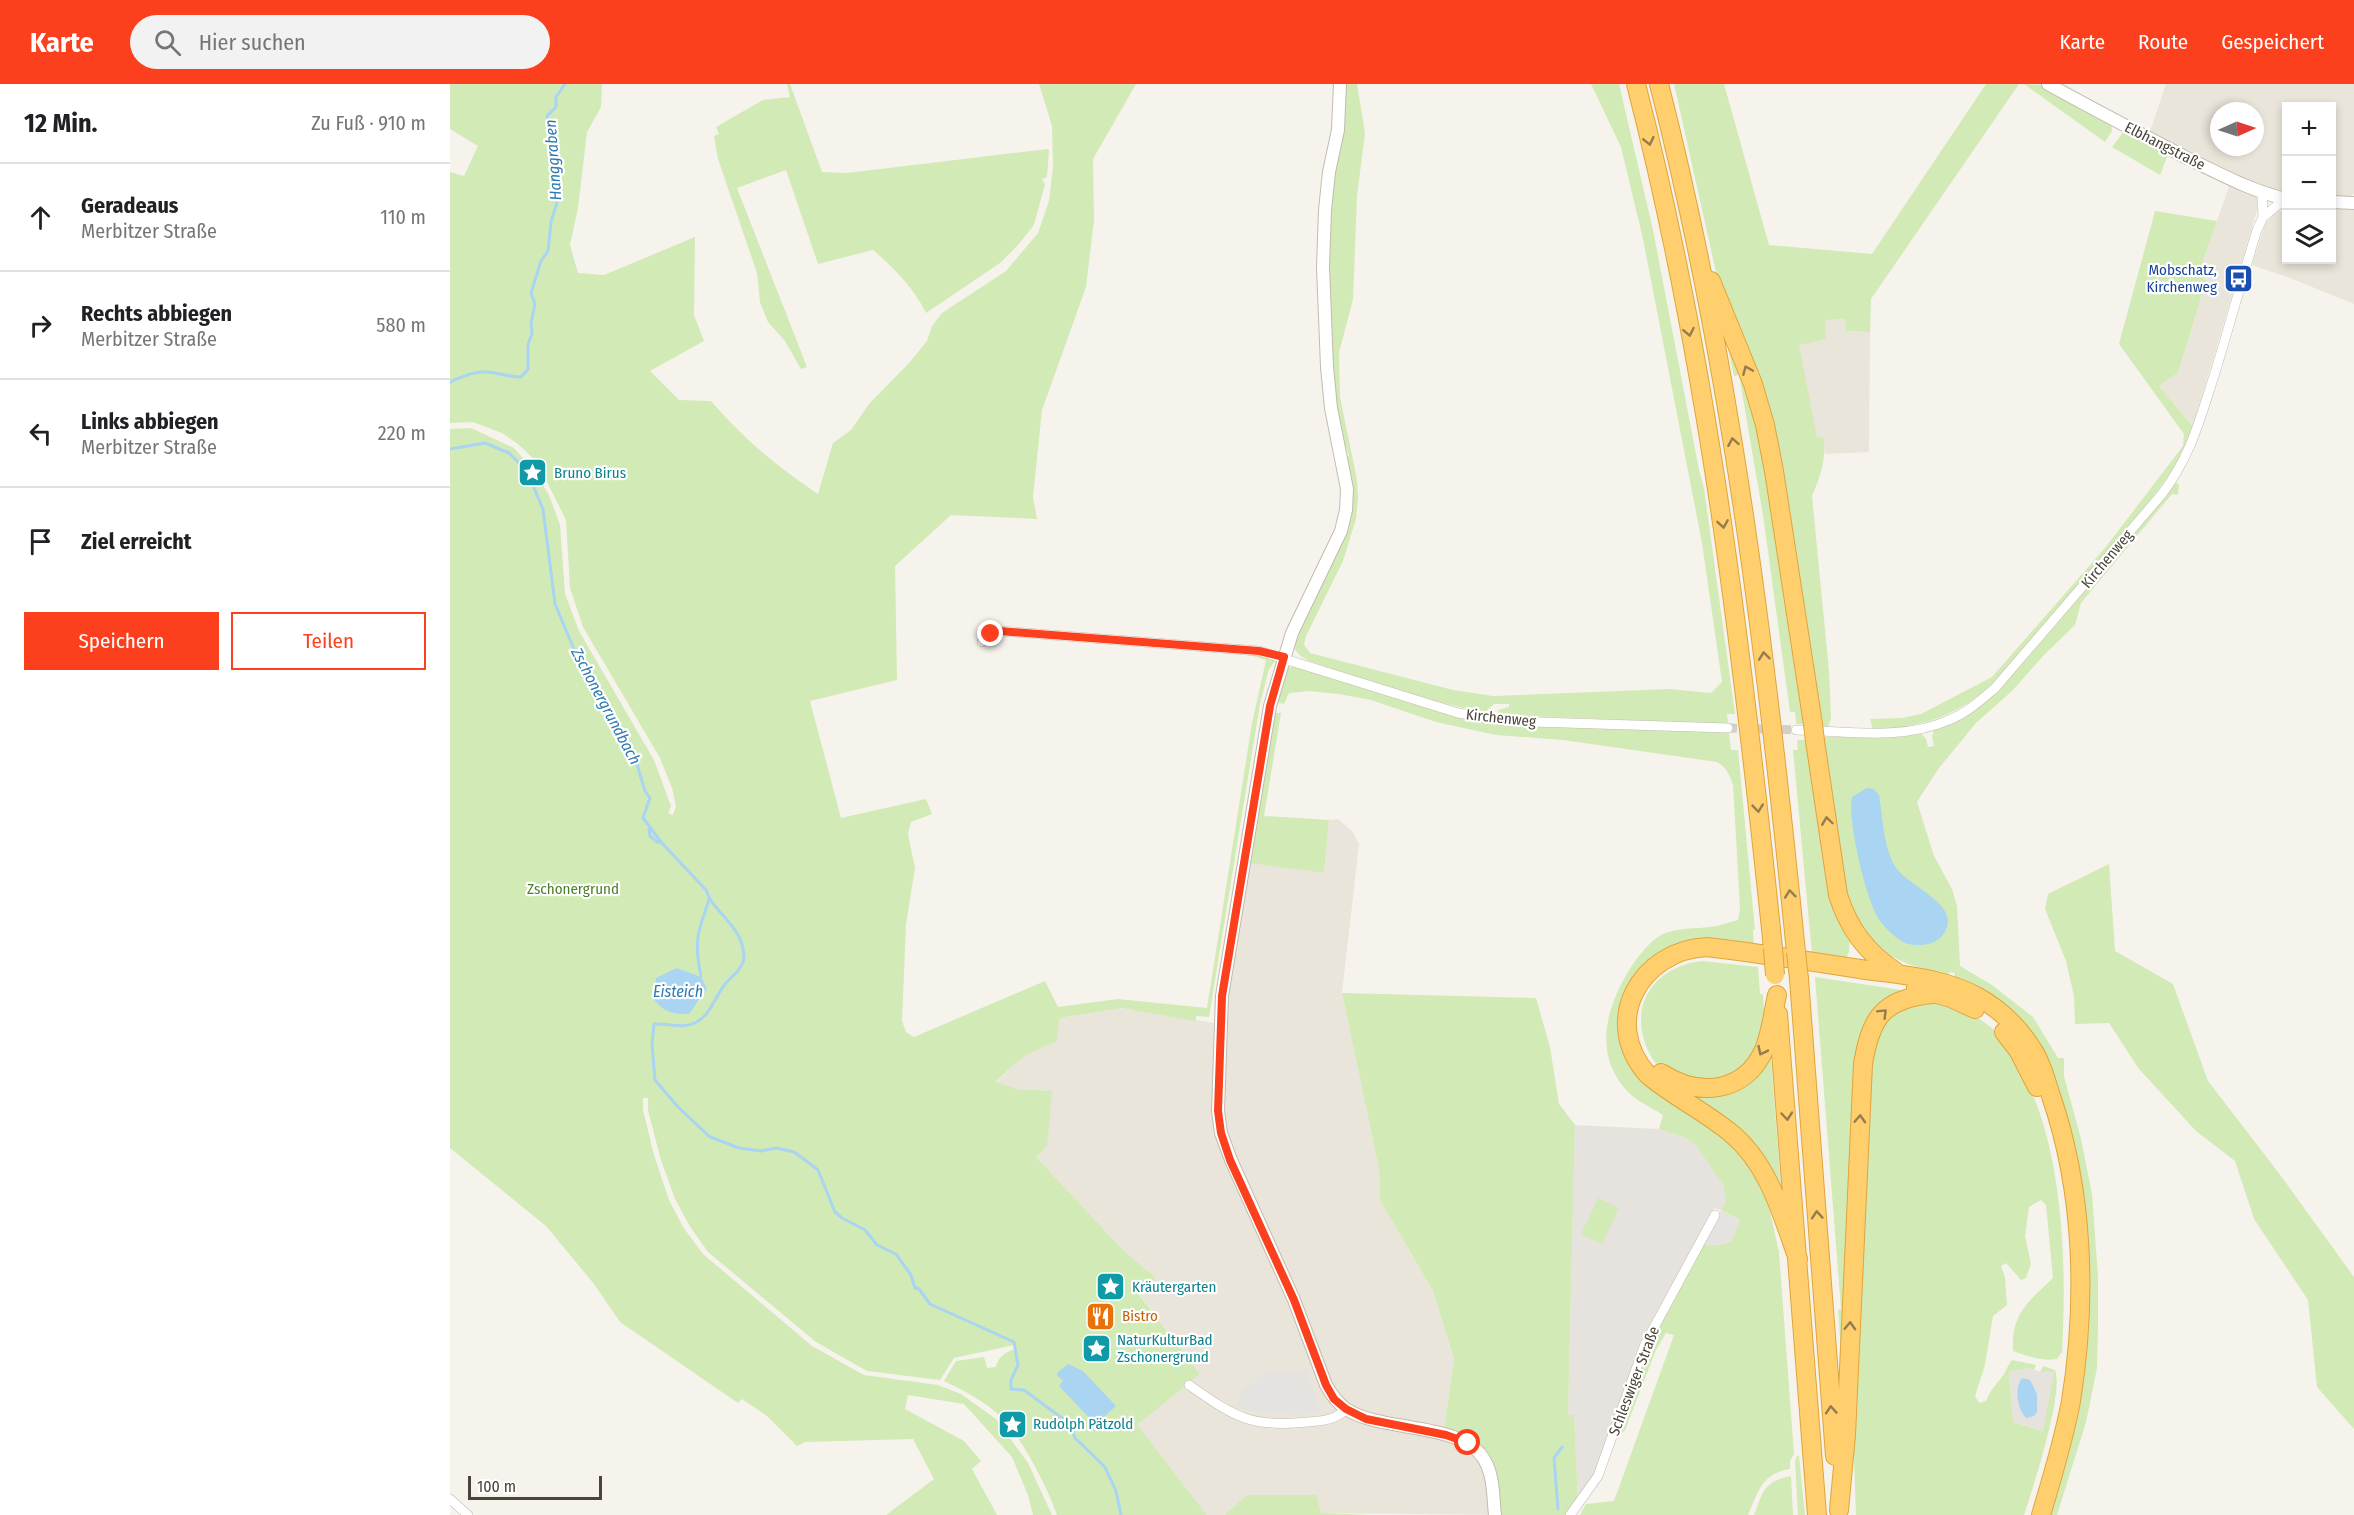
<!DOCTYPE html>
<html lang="de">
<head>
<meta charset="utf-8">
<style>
  body { margin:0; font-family:"Fira Sans Condensed",sans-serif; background:#f2f2f2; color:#202124 }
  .controls { position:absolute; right:18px; top:18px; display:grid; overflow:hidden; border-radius:0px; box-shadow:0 3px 9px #0003 }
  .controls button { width:54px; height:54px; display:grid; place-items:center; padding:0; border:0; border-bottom:2px solid #e0e0e0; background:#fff; color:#202124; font:30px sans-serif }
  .compass { position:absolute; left:1760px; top:18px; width:54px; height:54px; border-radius:50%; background:#fff; box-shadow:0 3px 9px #0003; rotate:87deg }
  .scale { position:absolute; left:18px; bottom:15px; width:134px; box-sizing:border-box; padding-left:6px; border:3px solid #4b4439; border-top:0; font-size:16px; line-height:21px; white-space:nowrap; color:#4b4439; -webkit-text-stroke:4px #fff; paint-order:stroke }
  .stop { position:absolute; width:18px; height:18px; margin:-14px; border:4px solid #fc3f1d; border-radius:50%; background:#fff }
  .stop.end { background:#fc3f1d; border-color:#fff; box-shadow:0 2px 6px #0008 }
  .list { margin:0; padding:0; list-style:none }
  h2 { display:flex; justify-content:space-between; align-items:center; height:78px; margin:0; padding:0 24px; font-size:26px }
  h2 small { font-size:20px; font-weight:400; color:#757577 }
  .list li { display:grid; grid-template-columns:39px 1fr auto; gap:18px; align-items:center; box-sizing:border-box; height:108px; padding:0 24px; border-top:2px solid #e0e0e0 }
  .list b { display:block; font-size:22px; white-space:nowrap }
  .list p { margin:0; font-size:20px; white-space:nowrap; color:#757577 }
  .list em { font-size:20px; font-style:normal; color:#757577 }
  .actions { display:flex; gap:12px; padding:18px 24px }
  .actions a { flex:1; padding:14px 0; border:2px solid #fc3f1d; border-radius:0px; text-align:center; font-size:21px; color:#fc3f1d }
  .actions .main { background:#fc3f1d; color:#fff }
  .icon { flex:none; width:33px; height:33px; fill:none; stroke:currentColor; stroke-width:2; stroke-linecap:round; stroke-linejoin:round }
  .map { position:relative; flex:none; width:1904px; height:1431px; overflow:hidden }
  header { display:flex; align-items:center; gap:36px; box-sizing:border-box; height:84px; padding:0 30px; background:#fc3f1d; color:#fff }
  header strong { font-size:28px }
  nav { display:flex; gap:33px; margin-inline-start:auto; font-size:21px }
  .search { width:420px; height:54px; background:#f2f2f2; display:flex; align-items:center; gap:15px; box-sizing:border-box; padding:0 21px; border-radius:33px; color:#757577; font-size:22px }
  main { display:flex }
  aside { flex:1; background:#fff }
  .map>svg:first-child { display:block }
</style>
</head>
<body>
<header>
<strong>Karte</strong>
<div class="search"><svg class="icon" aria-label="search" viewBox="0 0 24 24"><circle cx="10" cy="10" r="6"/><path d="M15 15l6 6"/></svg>Hier suchen</div>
<nav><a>Karte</a><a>Route</a><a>Gespeichert</a></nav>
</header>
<main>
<aside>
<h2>12 Min.<small>Zu Fuß · 910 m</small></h2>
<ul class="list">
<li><svg class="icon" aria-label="ahead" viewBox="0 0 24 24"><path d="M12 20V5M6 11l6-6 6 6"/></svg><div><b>Geradeaus</b><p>Merbitzer Straße</p></div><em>110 m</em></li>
<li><svg class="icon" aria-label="right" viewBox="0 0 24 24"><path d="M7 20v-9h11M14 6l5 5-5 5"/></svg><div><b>Rechts abbiegen</b><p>Merbitzer Straße</p></div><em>580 m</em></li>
<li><svg class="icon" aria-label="left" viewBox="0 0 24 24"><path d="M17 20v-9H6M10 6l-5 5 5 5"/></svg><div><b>Links abbiegen</b><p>Merbitzer Straße</p></div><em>220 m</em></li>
<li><svg class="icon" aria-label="arrive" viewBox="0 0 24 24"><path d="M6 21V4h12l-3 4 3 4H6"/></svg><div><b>Ziel erreicht</b></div></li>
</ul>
<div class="actions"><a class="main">Speichern</a><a>Teilen</a></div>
</aside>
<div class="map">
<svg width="1904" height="1431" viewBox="0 0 1904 1431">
  <rect width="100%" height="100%" fill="#f6f3ec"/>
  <path fill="#eae5da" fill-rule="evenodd" d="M1716 0H1904V110L1899 113 1882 112V22H1836V108L1833 107 1794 95 1699 50ZM1769 27H1805V63H1769Z
    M1780 100 1806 112 1808 123 1743 343 1709 302 1728 289 1756 197 1750 185Z
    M1836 124V176H1882V124L1904 125V220L1840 194 1802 181 1815 140 1824 130Z
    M1395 235 1396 247 1420 248 1419 368 1375 370 1374 354H1367L1348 260 1376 254 1374 236Z
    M888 735 902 747 909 760 892 909 930 1090V1116L983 1207 1004 1275 994 1345 1014 1351 1032 1360 1040 1371 1047 1394 1051 1431 871 1429 867 1411H797L774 1431H757L686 1341 750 1290 687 1207 706 1194 674 1167 585 1072 599 1031 602 1007 567 1005 546 999 564 979 581 967 605 958 610 934 671 924 765 939V943L774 944 776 920 798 778 874 789 879 736Z"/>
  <path fill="#e6e2dd" d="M1125 1041 1209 1045 1236 1054 1246 1062 1274 1102 1276 1109V1118L1271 1126 1264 1124 1190 1258 1146 1391 1128 1415 1124 1332 1118 1331Z
    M1580 1284 1593 1289 1596 1287 1604 1289 1594 1347 1563 1338 1559 1288Z"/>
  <path fill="#d2eab5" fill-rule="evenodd" d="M0 0H152L151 23 137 48 128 124 120 161 128 189 154 191 245 153 244 231 254 257 200 287 229 316 261 317C296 357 324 380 368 410L383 359 401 346 419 320 459 279 477 257 482 242 492 229 556 187 588 149 599 117 603 83 602 42 589 0H686L643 75 644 136 636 203 592 326 583 413 587 435 501 431 445 482 447 596 360 617 391 734 476 715 482 730 461 738 458 750 465 784 456 840 452 937 456 948 464 953 595 897 608 923 668 915 757 924 802 639 816 576 803 572 774 568H808L825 577 819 585 810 620 759 933 746 932V937L671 924 610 934 606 958C578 968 566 976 546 998L567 1005 602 1007 597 1062 586 1073 674 1167 706 1194 687 1208 750 1290 687 1341 757 1431H607C597 1402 571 1352 549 1331 534 1317 513 1306 494 1297L506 1277 534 1273 537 1284 546 1283C548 1273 555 1268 565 1265L564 1261 504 1274 490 1296 417 1287 366 1258 258 1168 239 1141 225 1115 210 1073 198 1026V1014H193V1026L204 1071 219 1116 233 1143 253 1170 362 1262 414 1291 488 1301 511 1310 546 1335 578 1379 602 1431H583L578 1411 562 1373 514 1320 458 1311 455 1325 514 1357 531 1377 522 1385 547 1431H436L484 1395 463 1355 355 1358 347 1362 317 1332 292 1315 288 1319 170 1238 144 1200 96 1142 0 1064V345L21 344 64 364 81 383 99 411 110 441 115 510 129 547 204 676 221 722 218 729 223 731 226 722 222 704 210 674 133 543 120 504 116 436 87 378 68 360 52 349 23 338 0 339V88L14 92 28 62 0 45ZM227 884 257 905 247 920Z
    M337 0H340L372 88 397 89 598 65 599 67 597 93 592 95 595 100 584 141 568 161 550 179 476 229C463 203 445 185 423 166L368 180 336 86 287 104 357 283 351 285 335 257 318 238 310 218 307 189 268 75 264 52 269 50 266 43 313 16 340 13Z
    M893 0H907L915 49 907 112 903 215 889 269 890 313 907 396 908 415 906 435 893 477 856 552 854 561 860 569 1003 606 1043 612 1219 605 1261 609 1272 598 1252 459 1193 155 1171 63 1141 0H1169L1203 146 1249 386 1254 404 1285 630H1277L1278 640 1049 631 1048 626 1059 623V620H1044L1035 628C975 618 917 596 859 577 850 572 843 568 844 557L893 451 895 375 899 372 896 362H892L885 322 883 290 878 185 879 125Z
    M1224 0H1274L1319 161 1422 170 1536 0H1569L1421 215 1420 248 1396 247 1395 235 1375 236 1376 255 1349 261 1367 353 1374 354C1376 376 1371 391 1362 412L1379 587 1381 635 1378 643 1371 642 1331 389 1270 206Z
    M1574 0 1592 1 1661 38 1662 47 1655 58Z
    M1675 46 1719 68 1710 91 1662 63Z
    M1705 127 1767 137 1750 185 1756 197 1728 289 1709 302 1743 343C1729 384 1702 414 1676 446 1633 499 1588 549 1544 600 1506 632 1473 643 1423 646L1420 635 1452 634 1471 630 1542 593 1655 464 1733 362 1734 350 1669 260Z
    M1278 264H1280L1300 314 1310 352 1355 640H1346L1345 628H1340L1313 431 1289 291 1284 292Z
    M1727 399 1729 400 1728 411 1722 410 1631 519 1625 541 1593 572 1563 606 1526 639 1489 684 1467 718 1484 772 1502 805 1507 822 1510 882 1542 901 1583 933 1608 974H1614V992L1631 1055 1642 1110 1648 1193V1242L1647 1284 1636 1338 1607 1431H1595L1635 1221 1597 978 1504 894 1505 889 1500 888 1498 892 1458 880 1441 872 1419 853 1410 842 1396 810 1372 653 1456 652 1471 649 1476 655 1478 663 1484 662 1482 653 1484 646C1538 624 1573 579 1610 536 1648 492 1685 447 1722 402Z
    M847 581 969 622 1030 638 1279 649 1281 666H1288L1305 846H1303L1304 865 1202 877 1173 965 1186 989 1201 1005 1264 1044 1293 1073 1317 1114 1329 1168 1344 1370 1340 1377V1385C1312 1389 1308 1408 1298 1431H1130L1136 1420 1164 1417 1224 1251 1216 1249 1206 1266 1175 1346 1172 1349 1167 1348 1197 1264 1253 1160 1268 1161 1290 1136 1271 1126 1276 1118 1274 1102 1246 1062 1236 1054 1209 1045 1213 1031C1202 1024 1187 1017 1178 1008 1145 973 1154 931 1175 893 1183 879 1197 859 1211 851 1228 843 1244 845 1261 843 1270 842 1279 838 1288 836L1290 824 1283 701C1279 690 1277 684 1267 678L1113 656 1046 651 986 638 921 616 889 610 859 607 839 609 834 620 826 618 836 585Z
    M824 629H831L814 732 879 736 874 789 800 779Z
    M1347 656H1357L1400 853 1399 868 1396 875 1362 870 1343 666H1348Z
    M1659 780 1665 867 1723 900 1758 997 1831 1092 1904 1193V1345L1867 1303 1858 1216 1804 1135 1785 1077 1746 1047 1689 985 1659 939 1625 940 1624 912 1616 877 1595 825 1598 810Z
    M1252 877 1308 883 1310 910H1313L1315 944 1297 983 1263 1000C1249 996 1225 993 1213 986 1205 981 1198 968 1195 959 1180 915 1209 882 1252 877Z
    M1365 893 1458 907 1424 931 1393 1296 1388 1226 1391 1225Z
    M892 909 1086 914 1100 963 1109 1020 1125 1041 1118 1331H1124L1128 1415 1116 1431H1051C1048 1378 1048 1361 994 1345L1004 1275 983 1207 930 1116V1090Z
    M1475 915C1501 922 1525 928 1545 947 1552 953 1556 962 1561 969 1614 1048 1617 1176 1612 1268L1607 1275C1594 1278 1576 1272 1563 1267 1561 1230 1578 1218 1603 1194L1596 1121 1591 1116 1579 1123 1575 1152 1581 1180 1576 1194 1571 1196 1556 1179 1551 1182 1555 1193 1557 1221 1543 1232 1535 1281 1525 1312 1529 1319 1536 1317C1541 1305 1545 1302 1552 1293 1556 1288 1557 1282 1562 1276L1586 1281 1584 1286 1580 1284 1559 1288 1563 1338 1593 1347 1604 1289 1596 1287 1593 1289 1590 1288 1593 1282 1605 1286C1614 1309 1583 1404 1574 1431H1406L1403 1346 1418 969 1430 935Z
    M1320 963 1332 1115 1321 1095 1223 1001 1263 1007Z
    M1148 1114 1169 1124 1152 1160 1131 1150Z
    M1347 1372H1349L1355 1431H1348L1345 1377Z
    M1341 1392 1343 1431H1304C1314 1406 1313 1398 1341 1392Z
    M797 1411H867L871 1429 921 1431H774Z"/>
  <path fill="#e5e3e0" d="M1271 1126 1290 1137 1281 1158 1268 1161 1253 1160Z
    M855 1285 871 1326 864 1330 846 1331 797 1327 786 1322 794 1305 815 1289Z"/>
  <path fill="#a9d4f2" d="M1417 704 1424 705 1429 711C1433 734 1433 762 1445 782 1457 803 1513 820 1494 849 1488 859 1478 861 1467 861 1455 861 1447 855 1439 847 1436 844 1433 841 1430 837 1416 817 1397 736 1402 713Z
    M227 884 251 893 257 905 239 930C222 930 213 928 203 914L206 894Z
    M618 1280 633 1287 666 1322 650 1336 657 1343 654 1346 648 1343 609 1302 613 1297 607 1291 608 1288Z
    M1572 1294 1580 1296 1587 1310V1328L1584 1332 1576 1334C1567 1325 1564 1304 1572 1294Z"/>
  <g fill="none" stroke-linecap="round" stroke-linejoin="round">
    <path stroke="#a9d4f2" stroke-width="3" d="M0 298C10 293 25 287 37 288 49 289 59 293 71 293L78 285V260L82 250 81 239 85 220 81 209 91 177 98 167 101 138 108 115V96L102 66 104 55 97 32 106 23V13L115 0
      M0 365 35 359 59 369 77 387 93 425 105 520 129 577 183 667 195 707 200 714 193 734 211 758 256 806C262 825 282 836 290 855 292 859 294 868 294 873 293 885 283 891 276 899 265 912 261 931 245 939 232 945 218 939 204 940L202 960 205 996 228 1023 260 1053 289 1064 311 1067 327 1064 344 1068 359 1079 368 1086 385 1128 392 1134 415 1146 427 1161 446 1170 461 1191 465 1204 469 1205 480 1220 564 1258 568 1281 561 1296V1305L574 1306 620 1340 625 1354 655 1383 666 1407 671 1431
      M199 745 200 752 207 758H211
      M249 894 251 893C244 857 247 850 259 816
      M1108 1425 1104 1374 1112 1363"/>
    <path stroke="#d4d0c8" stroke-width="9" stroke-dasharray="9 4.5" stroke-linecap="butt" d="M1278 644 1346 646"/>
    <defs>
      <path id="minor" d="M1812 108 1813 133
        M532 558 541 550 551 547 809 567 1008 629 1054 637 1278 644
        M1346 646C1397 647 1451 657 1499 636 1517 629 1531 616 1545 604L1712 410C1741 371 1749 338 1764 292 1779 244 1792 194 1807 146L1813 133 1835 115
        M739 1301C785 1333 800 1344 858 1338 872 1337 886 1336 896 1325
        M0 1415 18 1431
        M1120 1431 1148 1392 1195 1260 1265 1131"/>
      <path id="tertiary" d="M890 0 888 46 879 88 875 126 873 183 877 283 881 324 897 405 896 426 891 447 842 549 820 622 772 912 768 1027 771 1049 781 1076 844 1216 876 1301C881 1310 887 1319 896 1325 932 1349 1014 1337 1035 1377 1044 1393 1043 1414 1045 1431
        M1598 0C1643 25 1689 49 1735 73 1768 89 1801 107 1836 115
        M1882 118 1904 119"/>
      <path id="motorway" d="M1186 0C1259 283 1293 574 1323 864
        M1209 0C1282 285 1317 576 1346 868
        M1261 197 1303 300 1315 341 1324 387 1363 640
        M1365 657 1388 811C1399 845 1416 868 1446 888
        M1349 895 1385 1372
        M1466 904 1501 914 1525 925
        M1328 930 1367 1431
        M1554 948 1568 966 1587 1003
        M1211 989C1248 1013 1294 1010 1314 966 1321 949 1323 929 1327 911
        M1348 1175C1332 1131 1319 1081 1282 1050 1256 1028 1224 1013 1198 991 1150 938 1190 866 1257 863 1308 869 1359 877 1410 885 1449 891 1492 893 1528 913 1550 925 1569 944 1583 966 1592 979 1596 997 1601 1012 1634 1108 1637 1217 1621 1317 1614 1355 1602 1394 1591 1431
        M1389 1426 1396 1351 1413 980C1421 933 1433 915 1482 910"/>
    </defs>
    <use href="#minor" stroke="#c2bbae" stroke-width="10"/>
    <use href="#tertiary" stroke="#c2bbae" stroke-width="14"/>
    <use href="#motorway" stroke="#e0a43c" stroke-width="20"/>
    <use href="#minor" stroke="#fff" stroke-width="9"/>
    <use href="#tertiary" stroke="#fff" stroke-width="12"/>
    <use href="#motorway" stroke="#ffcf6e" stroke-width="18"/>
    <defs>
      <path id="motorway-bridge" d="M1363 640 1365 657
        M1323 864 1325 891
        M1346 868 1349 895"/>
    </defs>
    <use href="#motorway-bridge" stroke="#e0a43c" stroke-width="20" stroke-linecap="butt"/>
    <use href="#motorway-bridge" stroke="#ffcf6e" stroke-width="18"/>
  </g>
  <defs><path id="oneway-chevron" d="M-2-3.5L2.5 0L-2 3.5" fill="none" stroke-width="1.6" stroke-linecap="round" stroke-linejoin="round" transform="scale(1.5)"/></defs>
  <g stroke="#937c4e">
    <use href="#oneway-chevron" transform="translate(1199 57) rotate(77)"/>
    <use href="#oneway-chevron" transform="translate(1239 248) rotate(79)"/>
    <use href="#oneway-chevron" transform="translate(1297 286) rotate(-113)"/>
    <use href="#oneway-chevron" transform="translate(1283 358) rotate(-100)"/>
    <use href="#oneway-chevron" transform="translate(1273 440) rotate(81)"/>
    <use href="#oneway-chevron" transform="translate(1314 572) rotate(-97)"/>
    <use href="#oneway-chevron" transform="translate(1308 724) rotate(84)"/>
    <use href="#oneway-chevron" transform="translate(1377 737) rotate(-98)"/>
    <use href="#oneway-chevron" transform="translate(1340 810) rotate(-96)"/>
    <use href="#oneway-chevron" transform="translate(1433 929) rotate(-45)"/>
    <use href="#oneway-chevron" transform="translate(1312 967) rotate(116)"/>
    <use href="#oneway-chevron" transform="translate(1337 1032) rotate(85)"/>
    <use href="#oneway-chevron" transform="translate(1410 1035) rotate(-87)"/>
    <use href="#oneway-chevron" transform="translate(1367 1131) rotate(-94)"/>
    <use href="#oneway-chevron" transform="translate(1400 1242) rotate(-88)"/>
    <use href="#oneway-chevron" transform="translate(1381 1326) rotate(-94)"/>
  </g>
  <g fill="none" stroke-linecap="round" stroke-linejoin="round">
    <path stroke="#fc3f1d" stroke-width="8" d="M541 550 550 547 809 567 834 573 820 622 772 912 768 1027 771 1049 780 1076 844 1216 876 1301 884 1315 896 1325 916 1335 996 1351 1018 1359"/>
  </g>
  <defs>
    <symbol id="bus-square" viewBox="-11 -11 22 22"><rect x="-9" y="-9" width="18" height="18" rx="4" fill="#1a4fb4" stroke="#fff"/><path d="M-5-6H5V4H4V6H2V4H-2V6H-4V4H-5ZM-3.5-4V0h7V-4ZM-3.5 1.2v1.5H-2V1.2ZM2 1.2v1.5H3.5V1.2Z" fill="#fff"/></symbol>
    <symbol id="sight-square" viewBox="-11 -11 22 22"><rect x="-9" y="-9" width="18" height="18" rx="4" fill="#0f9aa8" stroke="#fff"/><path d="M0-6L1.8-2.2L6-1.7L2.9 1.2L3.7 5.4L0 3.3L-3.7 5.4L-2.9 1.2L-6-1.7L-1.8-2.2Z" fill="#fff"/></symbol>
    <symbol id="restaurant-square" viewBox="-11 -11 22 22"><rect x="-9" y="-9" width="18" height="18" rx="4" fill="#e8710a" stroke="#fff"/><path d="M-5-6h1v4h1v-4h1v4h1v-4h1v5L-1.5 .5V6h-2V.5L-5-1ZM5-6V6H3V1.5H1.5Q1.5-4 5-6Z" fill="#fff"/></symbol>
  </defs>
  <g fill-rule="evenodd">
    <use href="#bus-square" x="1772" y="178" width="33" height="33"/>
    <use href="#sight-square" x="66" y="372" width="33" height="33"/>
    <use href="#sight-square" x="644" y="1186" width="33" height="33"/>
    <use href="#restaurant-square" x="634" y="1216" width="33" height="33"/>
    <use href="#sight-square" x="630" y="1248" width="33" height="33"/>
    <use href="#sight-square" x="546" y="1324" width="33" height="33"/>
  </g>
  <g text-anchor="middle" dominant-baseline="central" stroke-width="4.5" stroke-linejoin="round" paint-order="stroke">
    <g font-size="15" fill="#4b4439" stroke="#fff">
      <text transform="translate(1715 62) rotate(27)">Elbhangstraße</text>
      <text transform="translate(1657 475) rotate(-50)">Kirchenweg</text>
      <text transform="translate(1051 634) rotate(6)">Kirchenweg</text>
      <text transform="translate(1184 1297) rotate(-69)">Schleswiger Straße</text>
    </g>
    <g font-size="15" fill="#164399" stroke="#fff" text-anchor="end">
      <text x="1767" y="186">Mobschatz,<tspan x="1767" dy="17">Kirchenweg</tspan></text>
    </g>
    <g font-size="15" fill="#0d838f" stroke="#fff" text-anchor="start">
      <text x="104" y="389">Bruno Birus</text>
      <text x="682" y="1203">Kräutergarten</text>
      <text x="667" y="1256">NaturKulturBad<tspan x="667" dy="17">Zschonergrund</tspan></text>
      <text x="583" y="1340">Rudolph Pätzold</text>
    </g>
    <g font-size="15" fill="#4a7f2a" stroke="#fff">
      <text x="123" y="805">Zschonergrund</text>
    </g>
    <g font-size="15" fill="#c56008" stroke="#fff" text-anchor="start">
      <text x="672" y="1232">Bistro</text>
    </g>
    <g font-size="16" font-style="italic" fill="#2e7ab2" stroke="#fff">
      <text transform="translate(103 76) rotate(-94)">Hanggraben</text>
      <text transform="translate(156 622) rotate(62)">Zschonergrundbach</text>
      <text x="228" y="907">Eisteich</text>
    </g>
  </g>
</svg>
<div class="controls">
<button>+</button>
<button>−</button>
<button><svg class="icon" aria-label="layers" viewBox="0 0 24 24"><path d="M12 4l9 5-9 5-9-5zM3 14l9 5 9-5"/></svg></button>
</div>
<svg class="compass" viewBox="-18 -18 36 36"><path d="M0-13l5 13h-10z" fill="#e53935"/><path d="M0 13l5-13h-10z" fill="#757577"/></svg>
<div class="scale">100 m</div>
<div class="stop" style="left:1018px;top:1359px"></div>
<div class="stop end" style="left:541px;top:550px"></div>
</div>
</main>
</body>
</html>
